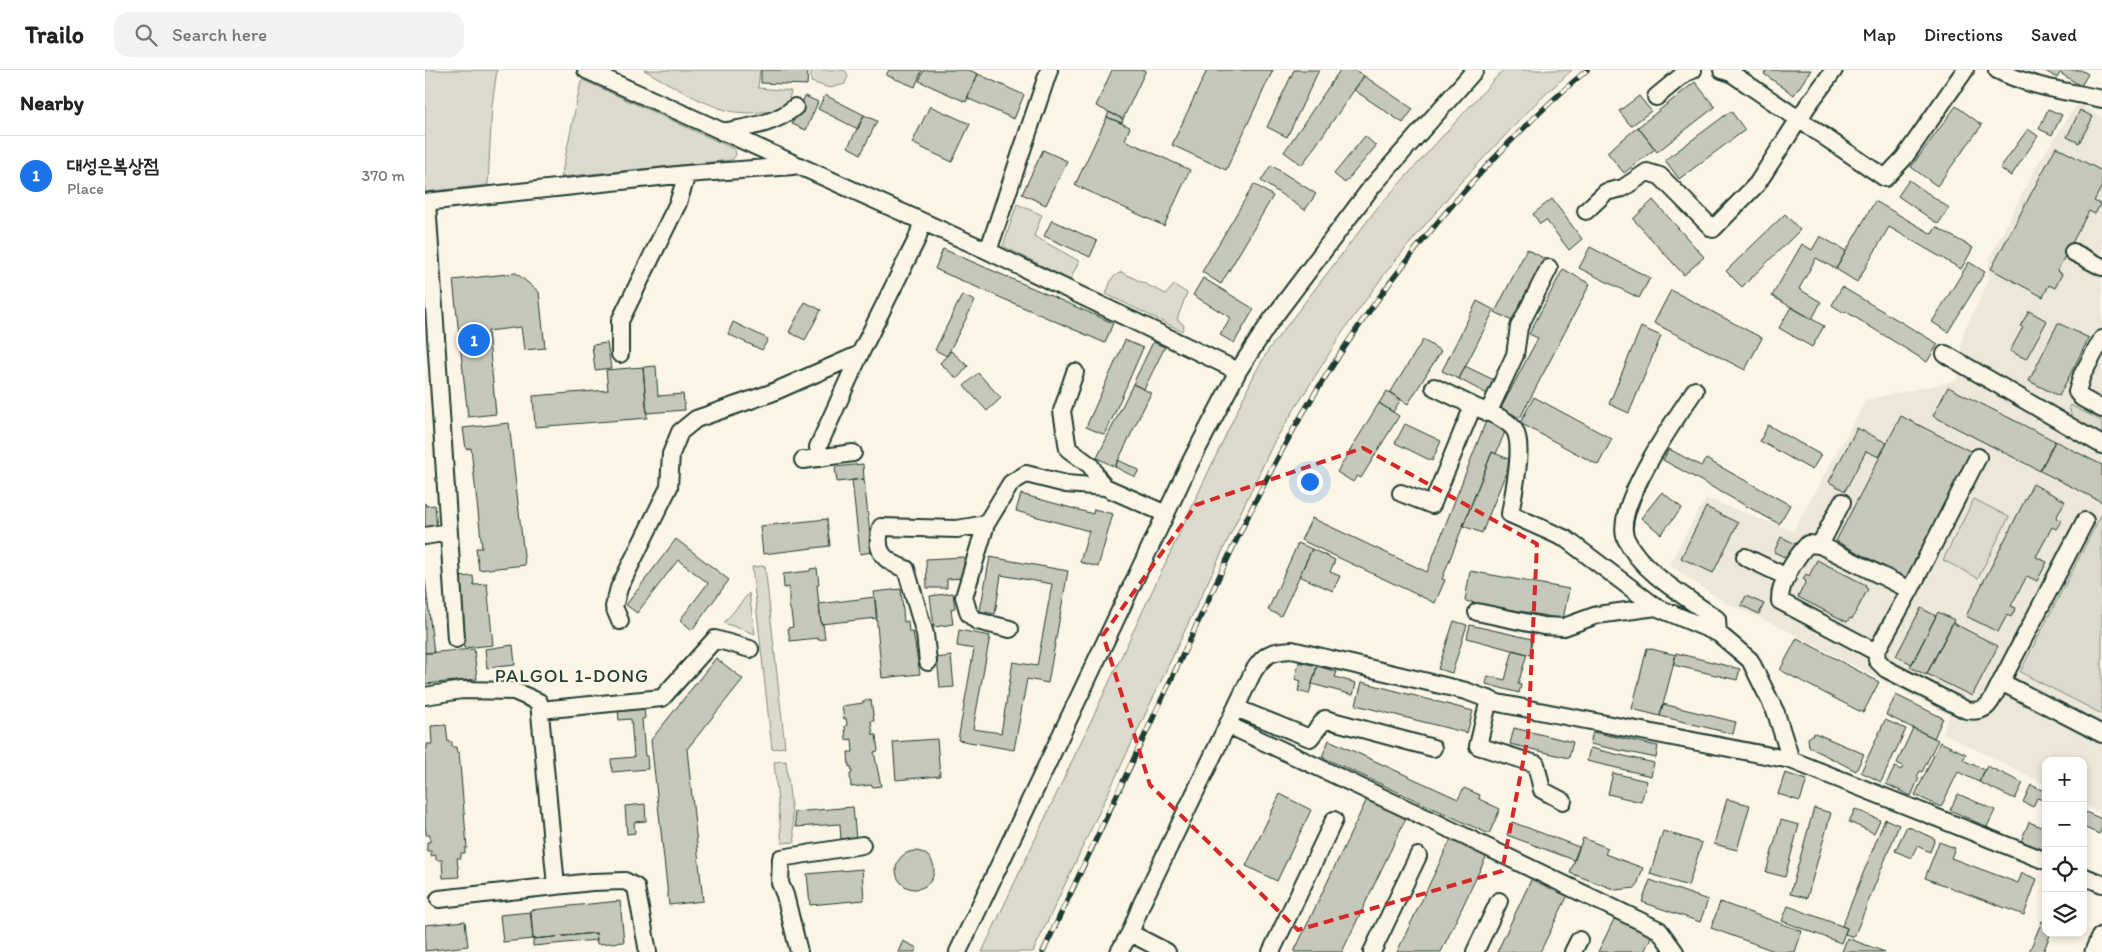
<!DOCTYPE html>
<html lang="en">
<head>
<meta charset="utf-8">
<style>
  body { margin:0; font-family:Itim,"Poor Story",sans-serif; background:#f2f2f2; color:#222 }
  .controls { position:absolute; right:15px; bottom:15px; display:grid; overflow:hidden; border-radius:10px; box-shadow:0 2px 8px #0003 }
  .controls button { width:45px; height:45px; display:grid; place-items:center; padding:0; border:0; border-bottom:1px solid #e0e0e0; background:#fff; color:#222; font:25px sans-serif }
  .you { position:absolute; left:884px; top:411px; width:18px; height:18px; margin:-12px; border:4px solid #fff; border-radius:50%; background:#1a73e8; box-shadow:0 0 0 8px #1a73e833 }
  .badge { display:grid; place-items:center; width:32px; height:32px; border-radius:50%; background:#1a73e8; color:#fff; font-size:16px; font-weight:700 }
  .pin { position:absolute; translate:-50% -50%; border:2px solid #fff; box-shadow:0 1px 5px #0006 }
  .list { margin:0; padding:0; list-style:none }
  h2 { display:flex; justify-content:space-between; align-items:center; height:65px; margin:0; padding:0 20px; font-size:21px }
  h2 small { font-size:16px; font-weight:400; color:#767676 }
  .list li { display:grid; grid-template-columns:32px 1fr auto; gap:15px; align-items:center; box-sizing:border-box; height:80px; padding:0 20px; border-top:1px solid #e0e0e0 }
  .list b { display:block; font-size:19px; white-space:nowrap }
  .list p { margin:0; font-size:16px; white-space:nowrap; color:#767676 }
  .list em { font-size:16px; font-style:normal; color:#767676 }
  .icon { flex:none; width:28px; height:28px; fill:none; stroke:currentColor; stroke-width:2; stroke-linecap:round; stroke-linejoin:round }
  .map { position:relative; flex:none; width:1677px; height:882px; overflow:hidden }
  header { display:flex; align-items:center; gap:30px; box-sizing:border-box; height:70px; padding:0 25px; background:#fff; border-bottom:1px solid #e0e0e0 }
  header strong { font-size:24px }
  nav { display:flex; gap:28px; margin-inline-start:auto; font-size:18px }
  .search { width:350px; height:45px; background:#f2f2f2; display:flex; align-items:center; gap:12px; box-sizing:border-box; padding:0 18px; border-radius:15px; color:#767676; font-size:19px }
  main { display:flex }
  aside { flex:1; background:#fff }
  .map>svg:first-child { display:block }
</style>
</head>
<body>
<header>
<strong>Trailo</strong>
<div class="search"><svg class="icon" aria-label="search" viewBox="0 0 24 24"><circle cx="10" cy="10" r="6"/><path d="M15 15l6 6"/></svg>Search here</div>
<nav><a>Map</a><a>Directions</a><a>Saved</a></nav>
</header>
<main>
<aside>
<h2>Nearby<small></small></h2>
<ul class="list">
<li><span class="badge">1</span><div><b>대성은복상점</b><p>Place</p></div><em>370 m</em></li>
</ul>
</aside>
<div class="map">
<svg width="1677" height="882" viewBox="0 0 1677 882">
  <rect width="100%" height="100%" fill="#fcf5e5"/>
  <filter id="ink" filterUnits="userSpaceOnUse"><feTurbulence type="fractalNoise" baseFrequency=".02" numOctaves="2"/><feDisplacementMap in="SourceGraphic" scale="10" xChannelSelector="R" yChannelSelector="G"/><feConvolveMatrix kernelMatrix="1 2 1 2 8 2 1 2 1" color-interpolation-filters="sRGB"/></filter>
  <g filter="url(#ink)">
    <path fill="#ece7d8" d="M1656 35 1677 47V744L1658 734V691H1621V715L1518 663 1524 645 1355 557 1301 533 1244 495 1281 428 1368 461 1441 330 1532 310 1538 263 1563 212 1564 189 1612 95 1649 38Z"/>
    <path fill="#dcdacc" stroke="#7e8c80" d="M0 0H72L67 35 63 115 0 122Z
      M219 0H335L333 18 366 21 364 29 356 39C341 42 326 44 310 42 283 38 243 13 219 0Z
      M386 0H420L423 5 420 14 405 18 386 12Z
      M1078 0H1147L1110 34 1035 113 961 202 919 260 849 372 608 882H557L830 303 844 279 953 137Z
      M158 10 307 78 310 80 311 85 307 90 136 107 156 12Z
      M592 134 617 145 609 166 654 191 645 210 578 176Z
      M696 202 741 224 749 215 762 223 752 249 759 255 757 261 681 224 687 208Z
      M1645 335 1677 351V365L1647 349 1644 336Z
      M1549 429 1584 447 1553 508 1518 490Z
      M1676 445 1677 446V644L1595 602Z
      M340 496 360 677 347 679 327 497Z
      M324 523 330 564 299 553Z
      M361 691 370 772 357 773 349 692Z"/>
    <path fill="#c5c7b9" stroke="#1f3d34" d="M336 0H383L382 15 336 13Z
      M464 0H497L490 17 461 5Z
      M499 0H544L553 4 541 32 494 11Z
      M687 0H721L698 49 671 36Z
      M782 0H848L801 100 747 75Z
      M869 0H894L862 67 842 57Z
      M915 0H930L939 6 877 95 859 82Z
      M1342 0H1386L1369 25 1339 4Z
      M1619 0H1656L1663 4 1656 16 1635 3 1632 8Z
      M553 4 599 25 589 49 542 28Z
      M939 6 988 39 978 53 929 20Z
      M1270 12 1290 37 1232 82 1213 57Z
      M400 25 439 45 433 59 393 39Z
      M380 26 393 32 381 60 367 54Z
      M1214 26 1226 41 1206 56 1194 41Z
      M505 36 545 54 527 92 487 73Z
      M1531 36 1557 55 1512 116 1486 97Z
      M1623 39 1637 45 1627 65 1614 59Z
      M1655 40 1668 47 1654 73 1642 67Z
      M1306 41 1320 60 1254 109 1240 90Z
      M684 42 698 49 697 53 682 47Z
      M439 45 452 51 436 84 423 77Z
      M682 47 705 57 700 70 765 100 739 156 650 115Z
      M1213 57 1230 79 1199 103 1182 82Z
      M1603 59 1613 66 1586 106 1575 98Z
      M940 66 951 76 920 113 909 104Z
      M1631 77 1677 101V116L1669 131 1675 134 1670 144 1664 141 1632 201 1637 204 1630 218 1624 215 1618 227 1566 199Z
      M618 80 642 91 621 135 597 124Z
      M846 95 891 124 880 140 836 111Z
      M1484 110 1524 138 1513 154 1473 126Z
      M829 114 848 126 796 214 777 202Z
      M1127 129 1157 169 1144 180 1121 150 1115 154 1108 144Z
      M1228 130 1279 187 1259 205 1208 149Z
      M1450 131 1507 164 1511 157 1548 178 1536 199 1464 157 1432 212 1411 199Z
      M1360 144 1375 160 1317 217 1301 201Z
      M627 150 672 171 665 187 619 166Z
      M1395 166 1421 181 1411 199 1391 188 1374 219 1396 232 1387 249 1347 226 1377 174 1387 180Z
      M1165 177 1225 208 1214 228 1154 198Z
      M518 179 688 253 680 273 510 199Z
      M1102 179 1120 189 1087 251 1070 242Z
      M1544 192 1560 202 1523 262 1507 252Z
      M1138 199 1165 214 1095 348 1076 338 1113 268 1104 264Z
      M91 203 114 222 120 278 99 280 96 257 63 261 71 344 43 347 28 210Z
      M778 208 829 239 809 273 795 265 806 248 768 225Z
      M1417 217 1513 274 1502 292 1420 241 1419 243 1407 235Z
      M1246 220 1337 268 1320 300 1229 253Z
      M537 225 550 231 522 286 510 280Z
      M1052 231 1069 240 1034 309 1017 301Z
      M380 232 396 240 380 270 364 262Z
      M1366 237 1399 256 1387 277 1354 258Z
      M1604 241 1622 251 1601 289 1585 281 1598 257 1595 256Z
      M308 252 343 269 337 280 303 264Z
      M1633 253 1664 268 1634 326 1604 311Z
      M1216 257 1236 266 1204 343 1184 334Z
      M700 270 718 278 680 365 661 357Z
      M998 270 1016 281 983 334 965 323Z
      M728 272 740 277 719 319 708 314Z
      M182 273 186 298 170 300 167 275Z
      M526 281 543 296 532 309 515 293Z
      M231 296 233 326 258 324 260 340 222 343 218 297Z
      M1040 296 1073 312 1066 326 1034 309Z
      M218 297 222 348 110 357 108 326 183 320 181 300Z
      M553 303 576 328 562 341 539 316Z
      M708 314 726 323 690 397 672 388Z
      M1523 317 1630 371 1615 401 1508 346Z
      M962 321 976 329 968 342 954 333Z
      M1109 327 1187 369 1173 395 1095 353Z
      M954 333 974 346 936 408 932 406 928 412 912 402Z
      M1476 346 1547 382 1481 508 1411 471Z
      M1061 351 1081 359 1071 384 1067 382 1017 509 1020 510 1010 533 876 470 887 448 1002 502Z
      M84 353 100 495 54 500 51 478H57L46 378 41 379 38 358Z
      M980 354 1016 371 1007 391 970 373Z
      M1343 355 1396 385 1387 400 1335 371Z
      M1432 358 1462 373 1454 387 1441 381 1420 421 1404 412Z
      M1630 371 1677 395V432L1615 401Z
      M1244 379 1276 396 1281 389 1365 435 1354 454 1238 390Z
      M1067 382 1086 390 1057 463 1038 456Z
      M693 390 714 400 710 407 690 397Z
      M438 394 439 409 412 412 410 397Z
      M439 409 447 482 435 484 427 410Z
      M1608 414 1640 431 1631 448 1636 451 1631 459 1627 457 1611 487 1622 492 1612 511 1602 506 1586 536 1591 538 1586 547 1582 545 1573 562 1541 546Z
      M1237 422 1257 438 1236 464 1216 448Z
      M596 424 668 444 669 439 688 444 673 497 655 492 664 461 591 441Z
      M0 433 1 436 10 435 12 460 0 461Z
      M1281 437 1313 453 1288 503 1256 488Z
      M402 449 405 476 338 484 335 456Z
      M1356 467 1371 474 1364 489 1349 482Z
      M251 469 304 510 267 560 255 550 283 513 253 490 212 543 201 535Z
      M873 473 887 479 856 546 843 540Z
      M887 479 910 490 905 502 915 506 908 521 874 506Z
      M539 487V508L522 509V518H502L501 489Z
      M565 487 643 501 623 613 602 609 589 680 533 670 549 579 532 576 534 560 565 566 548 659 576 663 588 592 612 596 627 514 576 505 570 544 555 541Z
      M1392 490 1441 515 1440 517 1443 519 1427 549 1425 548 1422 552 1373 527 1381 511 1378 509 1381 504 1384 506Z
      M392 498 394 515H392L396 554H398L400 569 393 570V568L365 571 363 558 368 557 366 542 364 535V517L359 518 358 504 385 501V499Z
      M1045 501 1144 519 1138 549 1040 531Z
      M48 506 49 515 62 514 68 575 39 578 32 507Z
      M0 509 9 583H0Z
      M476 519 479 552 483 551 484 562H488L495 604 457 608 449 522Z
      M528 523 530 538 526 539 528 554 509 557 505 526Z
      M1321 526 1339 534 1334 544 1316 535Z
      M450 527 452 548 396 554 394 534Z
      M1496 538 1511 546 1487 594 1471 586Z
      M1513 542 1529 550 1501 605 1485 597Z
      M1029 551 1042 555 1027 603 1013 599Z
      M1528 553 1573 576 1547 626 1502 604Z
      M1045 555 1107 569 1105 585 1042 568Z
      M1372 568 1454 612 1438 643 1355 600Z
      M88 575 90 595 62 598 60 579Z
      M1222 578 1251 585 1235 646 1207 639Z
      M49 579 52 609 0 614V583Z
      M1088 580 1102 584 1093 614 1096 615 1094 623 1061 614 1063 606 1080 610Z
      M1251 583 1315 599 1312 610 1248 595Z
      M526 586 529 617 515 618 512 588Z
      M291 588 318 609 262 679 278 831 244 835 226 670Z
      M874 592 892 596 884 624 873 621 876 611 870 609Z
      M892 596 912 602 910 607 931 613 928 625 887 614Z
      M937 612 1048 641 1042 663 931 635Z
      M1471 625 1518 648 1509 668 1461 645Z
      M446 630 449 651H446L448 665H451L453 681 449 682 456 716 448 717 447 715 426 717 425 704 427 703 426 696 424 697 423 682H428L427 669 421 670 420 656 422 655 421 648 419 649 417 636 438 633V631Z
      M1238 634 1311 652 1308 664 1235 646Z
      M219 638 220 648 217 649 220 686H222L223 699 187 702 186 689 209 687 206 649 194 650 193 640Z
      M1460 650 1481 659 1456 712 1436 702Z
      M21 655 23 672H27V677H31L32 683 34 682 42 778H40V783H36V788H32L34 807 18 808 17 790H11V785L6 786V781H2V772H5V765H1L0 752V679H2V674H7L6 656Z
      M1089 658 1148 672 1144 688 1085 674Z
      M1488 658 1513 670 1497 702 1495 701 1492 707 1494 708 1486 726 1461 714 1470 697 1476 700 1478 696 1472 693Z
      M1168 662 1233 676 1231 688 1165 674Z
      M1390 663 1439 684 1431 701 1384 677 1383 668Z
      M512 669 515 706 471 710 468 672Z
      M904 670 1033 729 1039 718 1055 725 1054 729 1075 739 1064 764 897 687Z
      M1515 672 1541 684 1538 690 1560 700 1554 712 1533 702 1516 737 1490 725Z
      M1165 678 1229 693 1226 706 1162 691Z
      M1562 696 1598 713 1590 729 1554 712Z
      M1188 703 1222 711 1216 732 1183 724Z
      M1360 703 1382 710 1375 731 1353 724Z
      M1606 715 1621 722 1618 730 1612 728 1608 737 1598 732Z
      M855 724 886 740 852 811 821 796Z
      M1533 724 1570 740 1562 757 1525 740Z
      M942 729 981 748 917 882H869Z
      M1302 729 1325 735 1312 780 1289 774Z
      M220 734 221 751 209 752 210 763 202 764 200 736Z
      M428 737 431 769 416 771 415 754 371 757 369 742Z
      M1389 738 1406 743 1382 828 1365 824Z
      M1430 739 1455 750 1449 763 1424 752Z
      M1658 741 1677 749V758L1674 764 1658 757Z
      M1460 749 1474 755 1429 867 1420 864 1422 858 1417 856Z
      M1356 750 1374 755 1360 807 1341 802Z
      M1087 752 1154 777 1149 790 1082 765Z
      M1604 752 1621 759V781L1596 771Z
      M1482 756 1510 769 1505 782 1492 776 1486 788 1470 781Z
      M1238 761 1277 773 1263 816 1225 804Z
      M1158 768 1183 778 1180 784 1218 798 1211 818 1191 820 1145 803Z
      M1026 769 1062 785 1016 882H972Z
      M1514 772 1530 778 1526 788 1593 813 1597 803 1612 809 1599 845 1500 808Z
      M471 800a19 19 0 1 1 38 0a19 19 0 1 1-38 0Z
      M437 799 439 830 385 835 382 804Z
      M1107 808 1143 825 1115 882H1072Z
      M1225 810 1283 830 1275 852 1217 832Z
      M195 831 199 872 172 874 171 863 108 869 105 840Z
      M1295 832 1377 861 1370 882H1352L1286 858Z
      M1363 836 1422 858 1416 873 1357 851Z
      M106 842 108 869 78 872 75 845Z
      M1191 845 1228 863 1219 882H1173Z
      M40 851 43 876 0 881V855Z
      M1617 851 1621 853V863H1626L1618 882H1604Z
      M171 863 172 870 108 876V869Z
      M1422 868 1460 882H1417Z
      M478 871 492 878 490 882H473Z"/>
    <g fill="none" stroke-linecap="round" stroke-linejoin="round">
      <defs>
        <path id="minor" d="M161 0 563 181 813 301
          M1297 0 1306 3 1460 108 1479 88 1540 0
          M1572 0C1605 17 1641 21 1677 29
          M1231 27 1260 3 1268 0
          M297 62C323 57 349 55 370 37
          M0 132 262 104 368 96
          M2 132 31 569
          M1161 141 1181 122 1198 118 1222 102 1235 106 1288 159 1332 114 1383 35 1409 0
          M563 181 624 0
          M1648 182 1677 197
          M1677 269 1657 305 1652 322 1657 328 1677 339
          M195 284V251L253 133 262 104
          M1520 284 1677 375
          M650 302 637 341 643 379 666 396 673 409 680 417
          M1009 317 1048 336
          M1270 320C1252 346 1187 439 1201 469 1216 502 1263 528 1292 549L1293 563
          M1063 343 1090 285 1094 257 1124 198
          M1553 387 1485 520 1395 475 1383 474C1371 487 1354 513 1355 531L1451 582 1452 590 1461 599 1541 640C1565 644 1566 630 1576 612L1677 664
          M395 388 393 377 435 284
          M378 390 428 383
          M976 423 1007 435 1048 336C1061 342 1080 347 1089 359 1100 375 1088 425 1085 444L1141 469 1231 537
          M561 454 539 527 544 544 552 551 585 559
          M0 466 24 462
          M1395 475 1417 432
          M1320 487 1362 507
          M1052 542 1118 556 1139 557 1172 545 1231 537 1293 563 1325 590 1351 643 1366 690
          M195 551 189 537 194 518 244 417 246 384 255 362 271 349 346 323 435 284 492 169 497 153
          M1451 582 1485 520
          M503 592 500 564 481 499C458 491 449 481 456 457L532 459 561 454 586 413 601 404 641 414 680 417 741 444
          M1576 612 1660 451
          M0 626 37 620 89 621 114 632 131 816
          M1064 629 1053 676 1111 694 1117 720 1138 731
          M811 638 885 668 900 649 1008 678
          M115 640 237 628 290 569 325 579
          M803 655 1012 753 1234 860 1250 882
          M1658 806 1677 814
          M14 829 167 812 200 811 211 817 223 882
          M705 863 742 882
          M374 882 360 825 355 813 356 788 437 775
          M533 882 765 393 813 301 845 252 945 119 1050 0
          M694 882 705 863 717 833 828 602C839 584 846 581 867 580L1041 621 1073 633 1366 690 1621 791
          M846 882 909 750
          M947 882 993 786
          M1050 882 1074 831
          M1148 882 1154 870"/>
        <path id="major" d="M1671 882 1677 868"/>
      </defs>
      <use href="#minor" stroke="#1f3d34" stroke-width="20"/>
      <use href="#major" stroke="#1f3d34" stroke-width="25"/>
      <use href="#minor" stroke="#fcf5e5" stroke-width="16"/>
      <use href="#major" stroke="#fcf5e5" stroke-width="21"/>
      <defs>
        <path id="rail" d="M618 882C662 787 707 692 752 597 796 504 837 408 892 320 963 205 1058 88 1162 0"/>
      </defs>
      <use href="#rail" stroke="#1f3d34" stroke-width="5.5"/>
      <use href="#rail" stroke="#fcf5e5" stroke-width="4" stroke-dasharray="11" stroke-linecap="butt"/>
    </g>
  </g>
  <path fill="none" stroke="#d62828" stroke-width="4" stroke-dasharray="10 6" stroke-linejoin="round" d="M938 378 1112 474 1103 666 1077 801 873 860 725 715 678 565 771 435Z"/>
  <g text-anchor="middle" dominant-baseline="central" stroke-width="5" stroke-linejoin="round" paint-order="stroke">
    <g font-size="19" letter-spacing="1" fill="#1f3d34" stroke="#fcf5e5">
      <text x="147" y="605">PALGOL 1-DONG</text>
    </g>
  </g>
</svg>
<div class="controls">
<button>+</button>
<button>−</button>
<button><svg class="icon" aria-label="locate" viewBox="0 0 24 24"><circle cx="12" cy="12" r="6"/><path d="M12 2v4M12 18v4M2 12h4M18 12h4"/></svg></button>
<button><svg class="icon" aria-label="layers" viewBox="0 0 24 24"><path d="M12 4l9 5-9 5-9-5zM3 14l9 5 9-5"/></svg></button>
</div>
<div class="you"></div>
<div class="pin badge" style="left:49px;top:270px">1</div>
</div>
</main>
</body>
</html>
